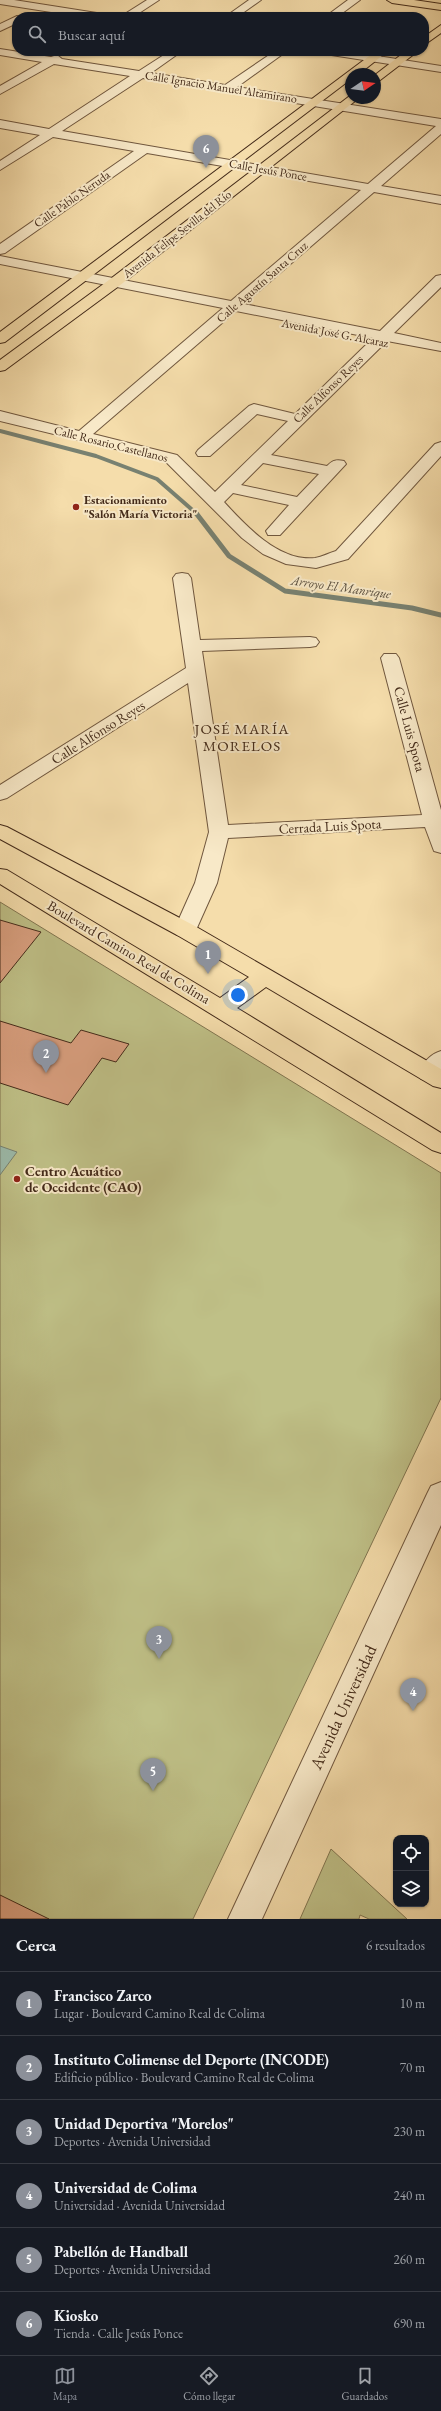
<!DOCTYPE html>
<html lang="es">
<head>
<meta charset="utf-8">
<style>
  body { margin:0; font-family:"EB Garamond",serif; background:#242831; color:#f1f3f6 }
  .controls { position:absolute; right:12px; bottom:12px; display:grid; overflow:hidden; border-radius:8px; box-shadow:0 1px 3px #0004 }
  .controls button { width:36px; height:36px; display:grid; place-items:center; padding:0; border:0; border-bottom:1px solid #363941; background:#171b24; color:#f1f3f6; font:20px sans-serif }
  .compass { position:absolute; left:345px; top:68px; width:36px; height:36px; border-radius:50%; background:#171b24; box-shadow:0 1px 3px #0004; rotate:77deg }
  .you { position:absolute; left:238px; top:995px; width:14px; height:14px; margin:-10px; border:3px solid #fff; border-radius:50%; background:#1a73e8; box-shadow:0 0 0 6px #1a73e833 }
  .badge { display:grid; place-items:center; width:26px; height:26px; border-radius:50%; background:#8c9099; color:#fff; font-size:13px; font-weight:700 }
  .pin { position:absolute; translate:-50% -33px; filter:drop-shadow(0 1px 2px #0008) }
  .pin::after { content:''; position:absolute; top:21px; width:14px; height:12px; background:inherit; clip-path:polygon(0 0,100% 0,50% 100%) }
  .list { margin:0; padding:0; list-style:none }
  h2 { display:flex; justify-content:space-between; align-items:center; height:52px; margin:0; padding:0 16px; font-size:17px }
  h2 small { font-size:13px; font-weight:400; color:#9ea1a6 }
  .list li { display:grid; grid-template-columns:26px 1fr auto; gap:12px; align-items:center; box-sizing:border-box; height:64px; padding:0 16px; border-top:1px solid #363941 }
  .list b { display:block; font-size:15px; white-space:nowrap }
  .list p { margin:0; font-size:13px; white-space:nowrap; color:#9ea1a6 }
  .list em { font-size:13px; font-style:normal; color:#9ea1a6 }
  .icon { flex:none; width:22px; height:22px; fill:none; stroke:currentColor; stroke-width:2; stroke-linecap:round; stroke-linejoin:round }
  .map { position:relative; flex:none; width:441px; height:1919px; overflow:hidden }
  .search { position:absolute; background:#171b24; box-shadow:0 1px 3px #0004; left:12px; right:12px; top:12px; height:44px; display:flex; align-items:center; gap:10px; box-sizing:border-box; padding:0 14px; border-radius:16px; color:#9ea1a6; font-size:15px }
  .sheet { height:436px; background:#171b24 }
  nav { display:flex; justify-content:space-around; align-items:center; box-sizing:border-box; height:56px; border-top:1px solid #363941; background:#171b24; font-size:11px; color:#9ea1a6 }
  nav a { display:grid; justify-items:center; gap:2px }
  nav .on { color:#8c9099 }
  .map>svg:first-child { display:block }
</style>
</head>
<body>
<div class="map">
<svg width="441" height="1919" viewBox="0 0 441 1919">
  <rect width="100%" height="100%" fill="#f5ddab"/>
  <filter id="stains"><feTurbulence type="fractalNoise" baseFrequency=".005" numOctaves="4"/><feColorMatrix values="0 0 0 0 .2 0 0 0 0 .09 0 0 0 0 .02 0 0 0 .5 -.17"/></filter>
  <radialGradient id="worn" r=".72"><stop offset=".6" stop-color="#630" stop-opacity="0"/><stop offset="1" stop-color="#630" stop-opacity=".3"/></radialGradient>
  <path fill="#bfc087" stroke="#817550" d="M0 902 441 1173V1398L193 1919H0Z
    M331 1849 407 1919H369L360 1915 359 1919H300Z"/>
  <path fill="#9cbbab" stroke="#788171" d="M0 1146 17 1152 0 1175Z"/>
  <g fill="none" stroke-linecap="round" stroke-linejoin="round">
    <path stroke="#788171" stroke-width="4" d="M0 431 96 456 157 479 197 514"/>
    <path stroke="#788171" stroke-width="5" d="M196 513 229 556 285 591 412 608 441 615"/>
  </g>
  <path fill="#d99f7f" stroke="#432a19" d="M0 920 41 932 0 983Z
    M0 1021 71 1043 81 1030 129 1044 116 1062 102 1058 68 1105 0 1083Z
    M0 1895 49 1919H0Z"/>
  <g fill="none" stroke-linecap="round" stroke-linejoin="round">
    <defs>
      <path id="minor" d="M0 0H14L103 14 108 17H83L0 4Z
        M147 0H159L133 17H120Z
        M249 0H261L237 17H225Z
        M348 0H360L337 17H325Z
        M17 16 21 17H17V23L0 31V24Z
        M0 49 51 57 57 55 62 59 139 71 170 51H182L151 73 225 85 275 51H287L237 87 441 119V134L381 186 441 196V204L374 192 244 304 380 331 436 276 441 275V287L394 333 441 343V351L387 341 271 455 327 466C332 461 335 459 344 461L346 464 280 535H268L266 531 289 505 233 493 224 502C246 526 279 562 315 558 322 557 329 553 336 551L435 444 441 442V456L348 559 316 568 286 564 263 554 242 538 165 461 0 421V411L79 431 223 308 0 264V256L231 301 361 190 147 153 5 253 0 254V244L134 151 53 137 0 170V161L40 135 0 128V120L49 129 130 76 54 64 0 94V86L42 62 0 55ZM143 78 436 126 368 184 62 131ZM236 311 373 338 295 414 254 404 249 406 198 450 196 453 198 456H210L257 414 288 421 215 492 177 455 93 434ZM263 463 319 474 297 497 241 485Z
        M320 51H346L441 66V72L325 54Z
        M182 573 188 574 191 578 200 640 310 637 316 638 319 642 316 646 310 647 202 651 228 825 422 815 381 658 384 654H396L399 658 441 810V853L434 851 425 827 228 838 217 883 196 930 193 935 185 937 177 935 174 930 195 883 209 832 188 683 7 798 0 800V785L186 668 173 578 176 574Z
        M441 1051V1074C435 1081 429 1081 421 1079L417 1073C423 1063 430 1054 441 1051Z
        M441 1482V1525L262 1919H228L427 1494 431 1486Z"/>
      <path id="major" d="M387 0H414L441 4V10L392 3Z
        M441 25V33L424 45V37Z
        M376 51H388L359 74H351V79L5 342 0 343V332Z
        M406 51H418L375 84V75Z
        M351 95V98H359L119 286 5 370 0 371V360L109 280Z
        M0 825 7 827 193 925 441 1069V1088L433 1086 266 987 237 1008 441 1133V1153L432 1150 0 884V869L7 870 220 998 249 977 177 935 0 839Z"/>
    </defs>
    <use href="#minor" stroke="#70573e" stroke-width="2"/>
    <use href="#major" stroke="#432a19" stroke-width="2"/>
    <use href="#minor" fill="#f8e9c8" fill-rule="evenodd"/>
    <use href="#major" fill="#f5ddab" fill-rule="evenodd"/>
  </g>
  <g fill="#8f2418" stroke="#f8e9c8" stroke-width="1.5">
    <circle cx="76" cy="507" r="4"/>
    <circle cx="17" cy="1179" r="4"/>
  </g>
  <g text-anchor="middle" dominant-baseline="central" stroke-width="4" stroke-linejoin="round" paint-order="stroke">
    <g font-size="12" fill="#432a19" stroke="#f8e9c8">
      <text transform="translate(221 87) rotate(9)">Calle Ignacio Manuel Altamirano</text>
      <text transform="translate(268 170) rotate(10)">Calle Jesús Ponce</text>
      <text transform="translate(72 199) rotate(-35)">Calle Pablo Neruda</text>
      <text transform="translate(177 234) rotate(-38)">Avenida Felipe Sevilla del Río</text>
      <text transform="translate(262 282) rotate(-41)">Calle Agustín Santa Cruz</text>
      <text transform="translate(335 333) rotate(11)">Avenida José G. Alcaraz</text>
      <text transform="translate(328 389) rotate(-44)">Calle Alfonso Reyes</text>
      <text transform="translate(111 444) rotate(14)">Calle Rosario Castellanos</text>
    </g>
    <g font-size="12" font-weight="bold" fill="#432a19" stroke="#f8e9c8" text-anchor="start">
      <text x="84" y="500">Estacionamiento<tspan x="84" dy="14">"Salón María Victoria"</tspan></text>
    </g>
    <g font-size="13" font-style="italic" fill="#594e3e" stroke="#f8e9c8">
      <text transform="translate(341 587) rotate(8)">Arroyo El Manrique</text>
    </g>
    <g font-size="14" fill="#432a19" stroke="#f8e9c8">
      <text transform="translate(410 729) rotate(75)">Calle Luis Spota</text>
      <text transform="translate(98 732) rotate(-32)">Calle Alfonso Reyes</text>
      <text transform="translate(330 826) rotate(-3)">Cerrada Luis Spota</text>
      <text transform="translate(129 952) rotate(31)">Boulevard Camino Real de Colima</text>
    </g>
    <g font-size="14" font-weight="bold" fill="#432a19" stroke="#f8e9c8" text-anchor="start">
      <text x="25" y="1171">Centro Acuático<tspan x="25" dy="16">de Occidente (CAO)</tspan></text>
    </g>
    <g font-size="15" letter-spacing="1" fill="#432a19" stroke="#f8e9c8">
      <text x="242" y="728">JOSÉ MARÍA<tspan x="242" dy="17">MORELOS</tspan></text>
    </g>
    <g font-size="17" fill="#432a19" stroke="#f8e9c8">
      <text transform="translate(343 1707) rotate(-65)">Avenida Universidad</text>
    </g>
  </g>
  <rect width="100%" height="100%" filter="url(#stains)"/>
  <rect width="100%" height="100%" fill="url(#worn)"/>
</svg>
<div class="controls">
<button><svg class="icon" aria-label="locate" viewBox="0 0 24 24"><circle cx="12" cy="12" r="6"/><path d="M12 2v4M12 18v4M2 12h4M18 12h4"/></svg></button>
<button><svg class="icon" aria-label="layers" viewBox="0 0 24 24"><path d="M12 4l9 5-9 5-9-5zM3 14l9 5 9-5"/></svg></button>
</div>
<svg class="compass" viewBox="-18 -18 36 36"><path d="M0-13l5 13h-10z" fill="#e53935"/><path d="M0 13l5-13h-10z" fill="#9ea1a6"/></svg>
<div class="you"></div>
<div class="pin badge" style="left:208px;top:974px">1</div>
<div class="pin badge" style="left:46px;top:1073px">2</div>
<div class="pin badge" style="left:159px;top:1659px">3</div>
<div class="pin badge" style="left:413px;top:1711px">4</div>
<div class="pin badge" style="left:153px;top:1791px">5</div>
<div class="pin badge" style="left:206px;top:168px">6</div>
<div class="search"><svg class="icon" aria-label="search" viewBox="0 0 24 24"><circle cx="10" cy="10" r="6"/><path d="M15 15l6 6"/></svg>Buscar aquí</div>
</div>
<section class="sheet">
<h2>Cerca<small>6 resultados</small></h2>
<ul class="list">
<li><span class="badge">1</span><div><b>Francisco Zarco</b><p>Lugar · Boulevard Camino Real de Colima</p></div><em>10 m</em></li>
<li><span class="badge">2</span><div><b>Instituto Colimense del Deporte (INCODE)</b><p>Edificio público · Boulevard Camino Real de Colima</p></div><em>70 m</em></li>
<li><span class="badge">3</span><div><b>Unidad Deportiva &quot;Morelos&quot;</b><p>Deportes · Avenida Universidad</p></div><em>230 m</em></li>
<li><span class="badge">4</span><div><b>Universidad de Colima</b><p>Universidad · Avenida Universidad</p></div><em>240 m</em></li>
<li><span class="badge">5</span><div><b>Pabellón de Handball</b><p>Deportes · Avenida Universidad</p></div><em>260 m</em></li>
<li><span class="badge">6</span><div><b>Kiosko</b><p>Tienda · Calle Jesús Ponce</p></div><em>690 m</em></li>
</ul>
</section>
<nav>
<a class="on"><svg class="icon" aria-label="map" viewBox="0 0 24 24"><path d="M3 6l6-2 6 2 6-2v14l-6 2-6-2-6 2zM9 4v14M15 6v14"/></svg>Mapa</a>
<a><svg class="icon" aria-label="directions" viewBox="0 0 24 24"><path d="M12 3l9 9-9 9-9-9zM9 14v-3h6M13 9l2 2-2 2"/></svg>Cómo llegar</a>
<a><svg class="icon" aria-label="saved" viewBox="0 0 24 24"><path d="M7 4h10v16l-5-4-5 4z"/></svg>Guardados</a>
</nav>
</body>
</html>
